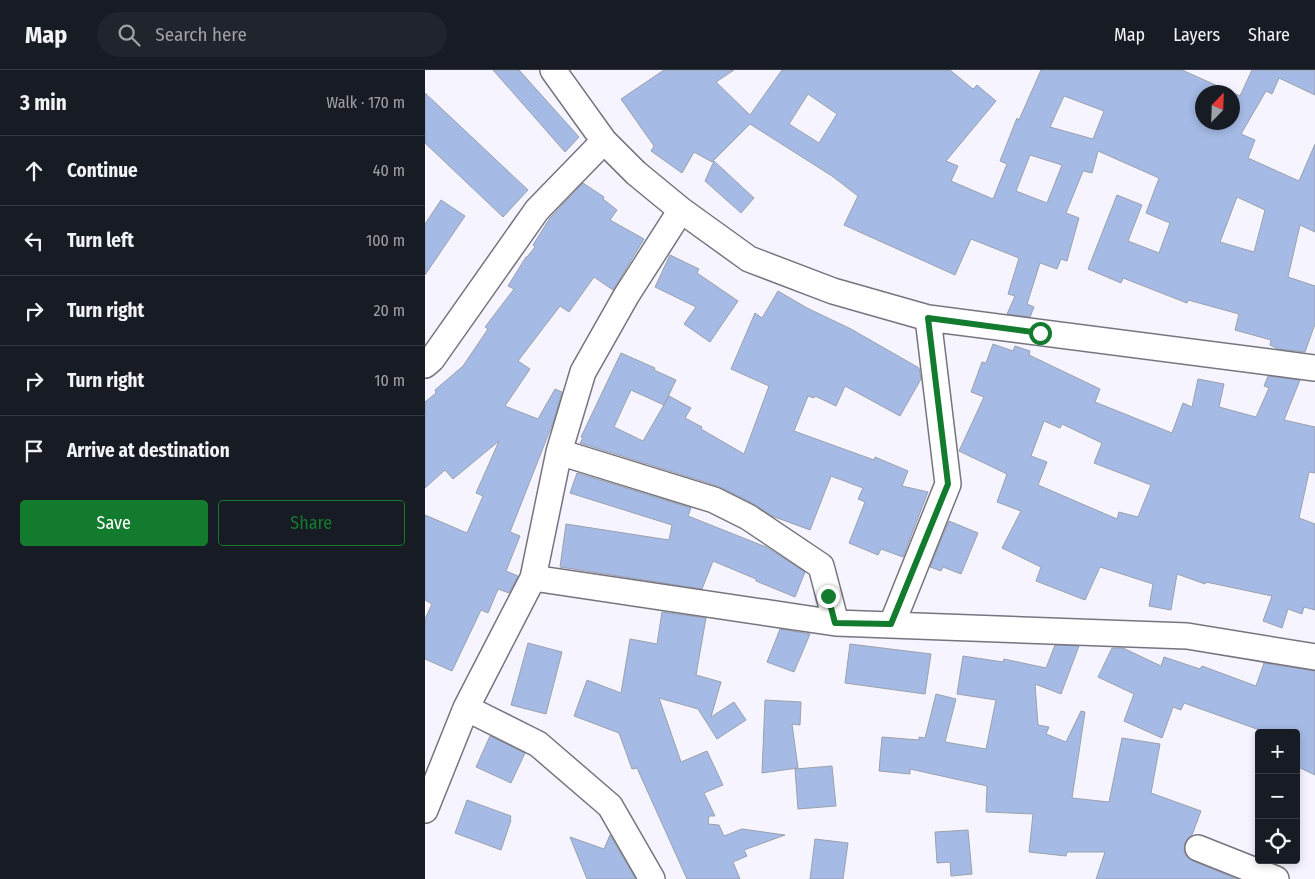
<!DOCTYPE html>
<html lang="en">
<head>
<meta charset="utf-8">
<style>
  body { margin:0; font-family:"Fira Sans Condensed",sans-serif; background:#20242c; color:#f1f3f6 }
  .controls { position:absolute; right:15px; bottom:15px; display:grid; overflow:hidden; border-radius:5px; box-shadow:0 2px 8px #0003 }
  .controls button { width:45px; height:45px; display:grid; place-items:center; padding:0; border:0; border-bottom:1px solid #363941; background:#171b24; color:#f1f3f6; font:25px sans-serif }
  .compass { position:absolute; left:770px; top:15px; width:45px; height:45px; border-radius:50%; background:#171b24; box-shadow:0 2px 8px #0003; rotate:23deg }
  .stop { position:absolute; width:15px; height:15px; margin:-11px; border:4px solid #137b2e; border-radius:50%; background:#fff }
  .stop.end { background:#137b2e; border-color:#fff; box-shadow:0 1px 5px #0008 }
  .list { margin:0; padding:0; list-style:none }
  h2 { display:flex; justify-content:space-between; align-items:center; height:65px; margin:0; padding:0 20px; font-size:21px }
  h2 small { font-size:16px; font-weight:400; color:#9ea1a6 }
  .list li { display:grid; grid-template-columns:32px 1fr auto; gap:15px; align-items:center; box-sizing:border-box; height:70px; padding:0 20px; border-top:1px solid #363941 }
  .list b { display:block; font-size:19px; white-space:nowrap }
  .list em { font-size:16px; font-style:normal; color:#9ea1a6 }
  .actions { display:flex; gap:10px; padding:15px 20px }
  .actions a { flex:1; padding:11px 0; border:1px solid #137b2e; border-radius:5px; text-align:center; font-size:18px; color:#137b2e }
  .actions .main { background:#137b2e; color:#fff }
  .icon { flex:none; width:28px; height:28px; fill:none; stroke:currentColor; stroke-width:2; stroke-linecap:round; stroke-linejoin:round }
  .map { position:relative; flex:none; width:890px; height:809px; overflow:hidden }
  header { display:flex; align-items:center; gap:30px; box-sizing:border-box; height:70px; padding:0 25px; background:#171b24; border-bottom:1px solid #363941 }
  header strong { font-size:24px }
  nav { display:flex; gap:28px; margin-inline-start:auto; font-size:18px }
  .search { width:350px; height:45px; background:#20242c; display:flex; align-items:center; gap:12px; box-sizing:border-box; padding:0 18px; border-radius:28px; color:#9ea1a6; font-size:19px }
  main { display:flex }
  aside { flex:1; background:#171b24 }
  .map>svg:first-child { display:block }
</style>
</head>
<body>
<header>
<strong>Map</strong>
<div class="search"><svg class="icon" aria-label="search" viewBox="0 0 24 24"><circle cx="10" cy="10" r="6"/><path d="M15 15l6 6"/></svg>Search here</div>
<nav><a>Map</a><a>Layers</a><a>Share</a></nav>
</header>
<main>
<aside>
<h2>3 min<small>Walk · 170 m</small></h2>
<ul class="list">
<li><svg class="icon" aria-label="ahead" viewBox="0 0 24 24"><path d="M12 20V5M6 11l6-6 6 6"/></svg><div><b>Continue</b></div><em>40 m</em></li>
<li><svg class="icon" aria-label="left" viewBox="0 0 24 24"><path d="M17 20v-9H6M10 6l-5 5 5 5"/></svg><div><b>Turn left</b></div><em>100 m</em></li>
<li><svg class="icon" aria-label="right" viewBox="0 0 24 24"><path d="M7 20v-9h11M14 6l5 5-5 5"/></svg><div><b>Turn right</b></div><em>20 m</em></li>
<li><svg class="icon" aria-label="right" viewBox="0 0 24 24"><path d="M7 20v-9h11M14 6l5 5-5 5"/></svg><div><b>Turn right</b></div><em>10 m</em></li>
<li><svg class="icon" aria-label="arrive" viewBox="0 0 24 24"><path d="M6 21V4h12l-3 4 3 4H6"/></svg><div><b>Arrive at destination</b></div></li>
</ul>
<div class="actions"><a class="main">Save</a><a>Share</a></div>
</aside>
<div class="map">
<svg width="890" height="809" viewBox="0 0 890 809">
  <rect width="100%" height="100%" fill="#f6f5ff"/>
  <path fill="#a5bae5" stroke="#9ba1ac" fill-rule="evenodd" d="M68 0H94L154 67 140 82Z
    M239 0H309L291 12 325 45 357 0H525L548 19 552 15 571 31 521 91 533 96 526 111 568 129 582 94 575 91 592 48 594 50 616 0H757L815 26 827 0H890V25L854 8 847 24 841 21 816 64 830 70 823 88 874 111 890 74V162L875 155 863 207 890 216V254L880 282 853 279 845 275 846 270 810 260 814 244 763 230 762 233 698 208 696 213 663 199 692 125 717 135 703 171 734 183 745 153 721 143 734 108 673 81 667 103 658 101 641 143 654 148 642 191 636 189 632 199 615 193 602 234 609 237 605 247 582 244 590 226 583 224 594 188 546 169 530 205 419 155 433 126 407 106 325 54 287 92 269 82 257 103 226 81 229 76 196 29ZM778 22H808V52H778ZM383 24 412 44 394 73 364 54ZM639 26 679 41 668 69 625 57ZM605 85 637 95 622 133 591 121ZM812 127 840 140 829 182 795 172Z
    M0 23 103 120 78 147 0 73Z
    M289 91 329 128 316 143 280 111Z
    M158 113 179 127 178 129 192 140 185 150 219 169 188 220 169 207 144 242 135 236 93 291 105 299 80 336 113 349 130 319 137 322 129 350 85 462 95 466 81 501 93 506 84 523 73 519 63 543 56 540 27 601 0 589V549L7 534 0 530V445L42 463 58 426 51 423 74 371 28 409 20 400 0 418V332L11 323 10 320 38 296 63 259 60 257 89 219 83 216 101 187H102L110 177 108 175 125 148Z
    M16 130 40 146 0 205V154Z
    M245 185 274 199 272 203 313 231 285 272 259 254 271 237 230 217Z
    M353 221 382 238 426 259 494 298 496 309 475 346 420 316 411 336 390 326 389 328 383 326 369 361 449 390 450 387 483 401 477 416 503 422 478 487 456 479 453 485 424 473 440 432 433 429 438 418 406 406 385 460 347 446 329 434 293 416 155 373 158 368 156 367 196 283 230 298 229 300 251 310 239 335 206 320 189 357 218 371 244 326 266 338 260 348 277 357 276 359 319 384 344 316 306 299 330 243 337 248Z
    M568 274 588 281 590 276 605 281 604 285 675 319 670 332 747 363 758 333 767 337 773 309 799 314 794 337 831 347 844 318 839 316 843 306 875 310 859 350 890 357V403L884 402 874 448 890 454V540L879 537 877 544 863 539 857 558 838 551 847 526 781 512 780 514 752 504 746 540 724 536 728 514 675 497 660 530 611 511 616 497 577 478 596 441 572 432 582 404 534 381 559 327 546 322 557 292 561 293ZM619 351 635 358 637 354 677 373 669 393 726 415 713 447 694 442 692 449 613 415 622 392 606 386Z
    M152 403 266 438 263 446 341 477 380 502 370 527 331 511V509L288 491 277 519 135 497 141 454 244 470 247 455 145 423Z
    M524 451 553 463 536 504 518 497 516 501 505 497Z
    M237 542 281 548 271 605 296 612 286 647 309 632 321 650 292 669 273 639 234 628 256 692 282 681 298 715 279 723 290 746H284L283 754 294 755 299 766 317 759 360 765 319 780 322 786 308 792 315 809H262L212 698 207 699 194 663 149 646 162 610 196 623 205 569 232 574Z
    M355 559 385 564 369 602 342 592Z
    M103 573 137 582 121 644 86 635Z
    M425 574 506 584 500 624 420 613Z
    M630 575 654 576 636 624 610 614 613 655 624 657 621 664 641 672 656 641 660 642 647 728 684 732 697 668 735 674 726 723 776 741 767 765 764 767 760 773 759 781 761 786 768 791 812 809H671L680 782H642L641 786 604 782 608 744 561 742 562 716 485 699V704L454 701 457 667 494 670V667L500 668 511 624 531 629 520 672 561 679 571 630 532 624 538 586 578 592 579 589 621 598Z
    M687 578H698L736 596 739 587 775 599 777 596 831 616 839 593 890 601V705L871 696V663H843L759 633 756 640 748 637 737 668 699 651 709 624 673 607Z
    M340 630 376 632 375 655 367 654 373 698 337 703Z
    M65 666 100 683 86 713 51 697Z
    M407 696 411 736 373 739 370 699Z
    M42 730 86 746 85 750H86L76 780 30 763Z
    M543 760 547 804 526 806 525 792 512 793 510 762Z
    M185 765 209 806 210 809H162L145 767 179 779Z
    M390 769 423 773 418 809H385Z"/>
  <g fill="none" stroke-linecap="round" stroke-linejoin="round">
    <defs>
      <path id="street" d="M128 0 179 71 211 103 256 140 324 189 408 221 503 248 890 298
        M0 295 7 289 112 140 179 71
        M134 382 289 430 323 447 396 496 411 553
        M108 508 411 553 762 566 890 587
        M467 554 523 414 503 248
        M41 638 113 674 185 736 227 809
        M0 740 41 638 108 508 134 382 158 302 201 226 256 140
        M773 778 851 809"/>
    </defs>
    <use href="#street" stroke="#75747f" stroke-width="28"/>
    <use href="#street" stroke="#fff" stroke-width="25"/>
  </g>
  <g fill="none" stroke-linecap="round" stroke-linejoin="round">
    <path stroke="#137b2e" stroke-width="6" d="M403 526 410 553 466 554 523 414 503 248 615 263"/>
  </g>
</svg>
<div class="controls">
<button>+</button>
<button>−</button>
<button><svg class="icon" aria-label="locate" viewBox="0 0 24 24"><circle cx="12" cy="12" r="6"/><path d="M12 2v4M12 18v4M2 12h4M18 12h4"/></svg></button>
</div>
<svg class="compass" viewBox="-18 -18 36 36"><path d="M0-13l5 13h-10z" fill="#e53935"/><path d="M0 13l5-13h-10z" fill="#9ea1a6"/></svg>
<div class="stop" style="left:615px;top:263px"></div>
<div class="stop end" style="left:403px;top:526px"></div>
</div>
</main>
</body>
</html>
